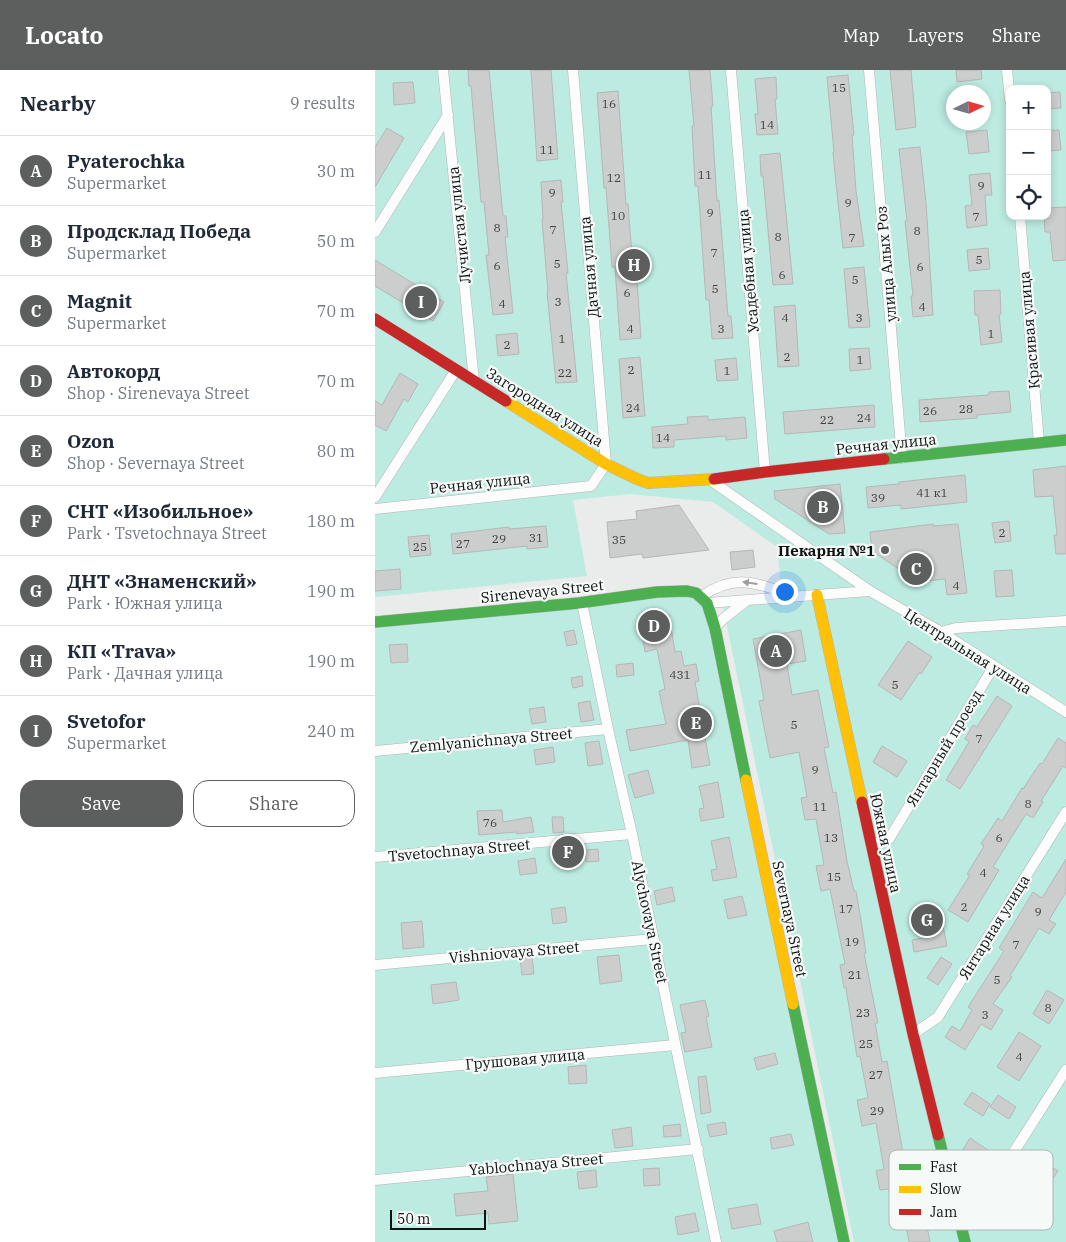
<!DOCTYPE html>
<html lang="en">
<head>
<meta charset="utf-8">
<style>
  body { margin:0; font-family:"IBM Plex Serif",serif; background:#f6f6f7; color:#1f2937 }
  .controls { position:absolute; right:15px; top:15px; display:grid; overflow:hidden; border-radius:10px; box-shadow:0 2px 8px #0003 }
  .controls button { width:45px; height:45px; display:grid; place-items:center; padding:0; border:0; border-bottom:1px solid #e0e1e3; background:#fff; color:#1f2937; font:25px sans-serif }
  .compass { position:absolute; left:571px; top:15px; width:45px; height:45px; border-radius:50%; background:#fff; box-shadow:0 2px 8px #0003; rotate:85deg }
  .scale { position:absolute; left:15px; bottom:12px; width:96px; box-sizing:border-box; padding-left:5px; border:2px solid #111212; border-top:0; font-size:14px; line-height:18px; white-space:nowrap; color:#111212; -webkit-text-stroke:4px #f5faf9; paint-order:stroke }
  .you { position:absolute; left:409px; top:521px; width:18px; height:18px; margin:-12px; border:4px solid #fff; border-radius:50%; background:#1a73e8; box-shadow:0 0 0 8px #1a73e833 }
  .badge { display:grid; place-items:center; width:32px; height:32px; border-radius:50%; background:#5d5e5e; color:#fff; font-size:16px; font-weight:700 }
  .pin { position:absolute; translate:-50% -50%; border:2px solid #fff; box-shadow:0 1px 5px #0006 }
  .list { margin:0; padding:0; list-style:none }
  h2 { display:flex; justify-content:space-between; align-items:center; height:65px; margin:0; padding:0 20px; font-size:21px }
  h2 small { font-size:16px; font-weight:400; color:#747a83 }
  .list li { display:grid; grid-template-columns:32px 1fr auto; gap:15px; align-items:center; box-sizing:border-box; height:70px; padding:0 20px; border-top:1px solid #e0e1e3 }
  .list b { display:block; font-size:19px; white-space:nowrap }
  .list p { margin:0; font-size:16px; white-space:nowrap; color:#747a83 }
  .list em { font-size:16px; font-style:normal; color:#747a83 }
  .actions { display:flex; gap:10px; padding:15px 20px }
  .actions a { flex:1; padding:11px 0; border:1px solid #5d5e5e; border-radius:15px; text-align:center; font-size:18px; color:#5d5e5e }
  .actions .main { background:#5d5e5e; color:#fff }
  .icon { flex:none; width:28px; height:28px; fill:none; stroke:currentColor; stroke-width:2; stroke-linecap:round; stroke-linejoin:round }
  .map { position:relative; flex:none; width:691px; height:1172px; overflow:hidden }
  header { display:flex; align-items:center; gap:30px; box-sizing:border-box; height:70px; padding:0 25px; background:#5d5e5e; color:#fff }
  header strong { font-size:24px }
  nav { display:flex; gap:28px; margin-inline-start:auto; font-size:18px }
  main { display:flex }
  aside { flex:1; background:#fff }
  .map>svg:first-child { display:block }
</style>
</head>
<body>
<header>
<strong>Locato</strong>
<nav><a>Map</a><a>Layers</a><a>Share</a></nav>
</header>
<main>
<aside>
<h2>Nearby<small>9 results</small></h2>
<ul class="list">
<li><span class="badge">A</span><div><b>Pyaterochka</b><p>Supermarket</p></div><em>30 m</em></li>
<li><span class="badge">B</span><div><b>Продсклад Победа</b><p>Supermarket</p></div><em>50 m</em></li>
<li><span class="badge">C</span><div><b>Magnit</b><p>Supermarket</p></div><em>70 m</em></li>
<li><span class="badge">D</span><div><b>Автокорд</b><p>Shop · Sirenevaya Street</p></div><em>70 m</em></li>
<li><span class="badge">E</span><div><b>Ozon</b><p>Shop · Severnaya Street</p></div><em>80 m</em></li>
<li><span class="badge">F</span><div><b>СНТ «Изобильное»</b><p>Park · Tsvetochnaya Street</p></div><em>180 m</em></li>
<li><span class="badge">G</span><div><b>ДНТ «Знаменский»</b><p>Park · Южная улица</p></div><em>190 m</em></li>
<li><span class="badge">H</span><div><b>КП «Trava»</b><p>Park · Дачная улица</p></div><em>190 m</em></li>
<li><span class="badge">I</span><div><b>Svetofor</b><p>Supermarket</p></div><em>240 m</em></li>
</ul>
<div class="actions"><a class="main">Save</a><a>Share</a></div>
</aside>
<div class="map">
<svg width="691" height="1172" viewBox="0 0 691 1172">
  <rect width="100%" height="100%" fill="#e9eceb"/>
  <path fill="#bcebe1" fill-rule="evenodd" d="M0 0H691V1172H479L346 527 407 524 402 477 338 432 255 424 198 430 212 506 0 527ZM635 19H672V146H635ZM578 22H608V52H578Z
    M299 520 327 526 469 1172H0V552Z"/>
  <path fill="#cccdcd" stroke="#b6b7b7" d="M93 0H114L128 146H131L133 167H130L138 243 118 245 111 185H114L109 132H106L96 16H94Z
    M156 0H176L183 89 162 91Z
    M314 0H335L338 36H336L342 131 344 130 353 246H356L358 268 337 269 334 230H331L323 116H320L317 56H319Z
    M515 0H536L541 57 521 60Z
    M581 0H606L607 9 582 12Z
    M473 5 479 65H477L481 121 489 176 468 178 460 104 458 82H459L452 7Z
    M401 7 402 29H400L403 64 382 65 380 44H383L380 9Z
    M38 12 40 33 19 35 18 13Z
    M243 21 251 134H253L259 211H262L266 268 245 270 240 197H237L231 118H229L222 23Z
    M685 22 686 38 672 39V23Z
    M12 58 29 68 0 117V77Z
    M612 60 614 82 594 84 591 62Z
    M684 60 686 80 672 81V61Z
    M545 77 551 133 558 245 538 247 536 226H538L530 151H532L524 79Z
    M405 83 418 214 398 215 388 106H386L385 85Z
    M615 103 617 125H610L612 155 592 158 590 136 597 135 594 105Z
    M186 110 188 132H186L193 203H191L202 312 181 313 172 222H173L167 149H168L166 112Z
    M691 137V190L678 191 675 162H670L669 146H672V138Z
    M613 178 615 199 594 201 592 180Z
    M0 190 69 232 58 251 0 216Z
    M489 197 495 257 474 258 469 199Z
    M625 220 626 244H624L627 272 606 275 603 245H600L599 221Z
    M420 235 424 296 403 297 399 237Z
    M142 263 144 284 123 286 121 265Z
    M494 278 496 299 475 301 474 279Z
    M265 287 270 346 248 348 244 289Z
    M361 288 363 310 342 311 340 290Z
    M25 303 43 314 33 332 29 329 11 361 0 355V331L7 335Z
    M634 321 636 342 602 345V348L545 352 544 330 614 325V322Z
    M499 335 500 357 410 364 408 342Z
    M333 346V350L370 347 372 368 351 370V366L299 370V377L278 378 277 357 313 354 312 347Z
    M691 396V484H681L679 465H682L678 426 660 427 658 400Z
    M590 405 592 432 526 439V435L493 438 491 417 524 414V412Z
    M465 414 470 463 454 464 400 429 399 421Z
    M304 435 334 480 268 488 267 484 235 488 232 452 262 449 261 441Z
    M634 451 636 471 620 473 617 453Z
    M558 454V456L583 454 592 523 572 525 570 509 543 512 497 481 495 462Z
    M171 456 173 477 152 479V476L78 484 76 464 134 457V459Z
    M54 465 56 485 35 487 33 467Z
    M378 480 380 497 357 500 355 482Z
    M25 499 26 519 0 521V501Z
    M637 500 639 526 621 527 619 501Z
    M294 545 300 582 306 581 309 596 321 594 324 611 320 612 335 695 317 698 313 670 255 681 251 660 291 654 284 621 290 619 282 579 270 582 265 551Z
    M199 560 202 574 192 576 189 562Z
    M426 560 431 591 412 594 417 625 443 620 454 677 449 678 458 723 461 722 472 791 479 821H481L486 850 491 883H489L503 953H500L507 992 512 991 536 1130 538 1129 544 1159 552 1157 555 1172H534L530 1152 520 1154 514 1119 505 1120 501 1101 509 1099 501 1053 487 1056 482 1030 493 1028 485 986 482 987 471 918H469L465 895 470 894 455 819 446 821 441 796 449 795 441 749 430 750 426 728 432 727 424 682 395 688 384 631 389 630 378 569Z
    M533 571 557 587 546 604 544 603 526 630 503 615Z
    M32 574 33 592 16 593 14 575Z
    M258 593 259 605 242 607 241 595Z
    M207 606 208 616 198 618 196 608Z
    M622 626 637 636 585 719 571 710 594 672 590 669 598 655 602 657Z
    M215 631 219 650 206 652 203 633Z
    M169 637 171 652 157 654 154 639Z
    M683 668 691 673V698L688 696 666 731 668 732 658 748 651 744 618 797 624 800 593 852 573 840 595 805 592 804 609 776 606 774 623 748 627 751 647 718 648 719 665 693 667 694Z
    M224 671 228 694 213 696 210 673Z
    M507 676 532 691 522 707 498 692Z
    M178 677 180 692 161 695 159 680Z
    M273 700 279 723 260 728 253 705Z
    M343 712 349 747 326 751 324 739 329 738 324 716Z
    M127 740 128 752 156 747 159 762 142 764V762L104 765 102 741Z
    M177 747H188L189 762 178 763Z
    M354 767 362 807 338 811 336 800 342 799 336 771Z
    M223 779 224 791 211 792 210 780Z
    M160 788 162 803 145 805 143 791Z
    M691 789V822L674 850 681 854 674 864 664 858 635 906 637 907 618 934 628 940 616 960 606 954 590 980 570 967 577 956 585 961 597 940 593 937 629 881 624 878 658 822 667 828Z
    M297 817 300 831 282 835 279 821Z
    M367 826 372 845 353 849 349 830Z
    M190 837 192 852 178 854 176 839Z
    M47 851 49 877 28 879 26 853Z
    M567 851 572 876 539 882 537 870 547 868 545 855Z
    M244 885 247 911 225 914 222 887Z
    M157 887 159 904 147 905 145 888Z
    M566 887 577 894 563 915 552 908Z
    M81 912 84 930 58 934 56 915Z
    M672 920 689 930 674 954 658 944Z
    M330 930 334 946 331 947 337 977 310 982 306 963 311 962 305 935Z
    M644 962 666 976 644 1011 622 997Z
    M400 983 403 994 382 1000 379 988Z
    M211 995 212 1013 194 1014 193 997Z
    M331 1006 336 1042 326 1044 323 1007Z
    M597 1022 615 1034 608 1046 589 1034Z
    M623 1025 641 1037 634 1049 615 1037Z
    M350 1052 352 1064 335 1067 332 1055Z
    M305 1054 306 1066 289 1067 288 1056Z
    M256 1057 258 1076 240 1078 237 1060Z
    M416 1064 419 1075 397 1079 395 1068Z
    M595 1068 616 1082 608 1095 587 1081Z
    M663 1089 683 1101 664 1130 643 1117Z
    M284 1098 285 1115 269 1116 268 1099Z
    M221 1100 222 1117 204 1119 202 1102Z
    M138 1104 143 1151 114 1154 113 1143 81 1146 79 1124 113 1121 111 1107Z
    M382 1134 386 1154 357 1159 353 1139Z
    M320 1143 324 1161 303 1165 300 1147Z
    M433 1152 438 1172H402L399 1161Z"/>
  <g fill="none" stroke-linecap="round" stroke-linejoin="round">
    <defs>
      <path id="street" d="M68 0 99 311
        M356 0 390 402
        M494 0 527 388
        M632 0 635 30
        M645 146 664 373
        M0 162 73 45
        M335 410 495 521 566 562 691 642
        M0 427 81 300
        M0 439 216 416 231 394 198 0
        M327 526C360 503 381 513 416 525
        M207 533 233 659 257 764 341 1172
        M332 533 495 521
        M340 558 348 549 371 531
        M566 562 581 558 691 551
        M0 681 233 659
        M496 775 514 769 619 596
        M0 787 257 764
        M0 895 278 869
        M538 964 563 947 691 742
        M0 1003 300 975
        M0 1110 323 1079
        M584 1147 598 1139 621 1110 691 1000"/>
      <path id="fast" d="M509 389 691 370
        M0 552 204 533 282 522 312 521 321 523 332 533 340 558 371 710
        M418 934 469 1172
        M563 1065 590 1172"/>
      <path id="slow" d="M131 331 231 394 262 409 273 413 339 409
        M442 525 487 732
        M371 710 418 934"/>
      <path id="jam" d="M0 249 131 331
        M339 409 390 402 509 389
        M487 732 538 964 563 1065"/>
    </defs>
    <use href="#street" stroke="#b2b4b3" stroke-width="11"/>
    <use href="#fast" stroke="#b2b4b3" stroke-width="12"/>
    <use href="#slow" stroke="#b2b4b3" stroke-width="12"/>
    <use href="#jam" stroke="#b2b4b3" stroke-width="12"/>
    <use href="#street" stroke="#fcfcfc" stroke-width="10"/>
    <use href="#fast" stroke="#4caf50" stroke-width="11"/>
    <use href="#slow" stroke="#ffc107" stroke-width="11"/>
    <use href="#jam" stroke="#c62828" stroke-width="11"/>
  </g>
  <defs><path id="oneway-solid" d="M-6-.8H1V-3.2L6.5 0L1 3.2V.8H-6Z" transform="scale(1.25)"/></defs>
  <use fill="#9e9e9e" href="#oneway-solid" transform="translate(375 513) rotate(-172)"/>
  <circle fill="#5d5e5e" stroke="#f5faf9" stroke-width="2" cx="510" cy="480" r="5"/>
  <g text-anchor="middle" dominant-baseline="central" stroke-width="4.5" stroke-linejoin="round" paint-order="stroke">
    <g font-size="12" fill="#404141">
      <text x="464" y="17">15</text>
      <text x="234" y="33">16</text>
      <text x="392" y="54">14</text>
      <text x="172" y="79">11</text>
      <text x="330" y="104">11</text>
      <text x="239" y="107">12</text>
      <text x="606" y="115">9</text>
      <text x="177" y="122">9</text>
      <text x="473" y="132">9</text>
      <text x="335" y="142">9</text>
      <text x="243" y="145">10</text>
      <text x="601" y="146">7</text>
      <text x="122" y="157">8</text>
      <text x="178" y="159">7</text>
      <text x="542" y="160">8</text>
      <text x="403" y="166">8</text>
      <text x="477" y="167">7</text>
      <text x="339" y="182">7</text>
      <text x="604" y="189">5</text>
      <text x="182" y="193">5</text>
      <text x="122" y="195">6</text>
      <text x="545" y="196">6</text>
      <text x="407" y="204">6</text>
      <text x="480" y="209">5</text>
      <text x="340" y="218">5</text>
      <text x="252" y="222">6</text>
      <text x="183" y="231">3</text>
      <text x="127" y="233">4</text>
      <text x="547" y="236">4</text>
      <text x="410" y="247">4</text>
      <text x="484" y="247">3</text>
      <text x="255" y="258">4</text>
      <text x="346" y="258">3</text>
      <text x="616" y="263">1</text>
      <text x="187" y="268">1</text>
      <text x="132" y="274">2</text>
      <text x="412" y="286">2</text>
      <text x="485" y="289">1</text>
      <text x="256" y="299">2</text>
      <text x="352" y="300">1</text>
      <text x="190" y="302">22</text>
      <text x="258" y="337">24</text>
      <text x="591" y="338">28</text>
      <text x="555" y="340">26</text>
      <text x="489" y="347">24</text>
      <text x="452" y="349">22</text>
      <text x="288" y="367">14</text>
      <text x="557" y="422">41 к1</text>
      <text x="503" y="427">39</text>
      <text x="627" y="462">2</text>
      <text x="161" y="467">31</text>
      <text x="124" y="468">29</text>
      <text x="244" y="469">35</text>
      <text x="88" y="473">27</text>
      <text x="45" y="476">25</text>
      <text x="581" y="515">4</text>
      <text x="305" y="604">431</text>
      <text x="520" y="614">5</text>
      <text x="419" y="654">5</text>
      <text x="604" y="668">7</text>
      <text x="440" y="699">9</text>
      <text x="653" y="733">8</text>
      <text x="445" y="736">11</text>
      <text x="115" y="752">76</text>
      <text x="456" y="767">13</text>
      <text x="624" y="767">6</text>
      <text x="608" y="802">4</text>
      <text x="459" y="806">15</text>
      <text x="589" y="836">2</text>
      <text x="471" y="838">17</text>
      <text x="663" y="841">9</text>
      <text x="477" y="871">19</text>
      <text x="641" y="874">7</text>
      <text x="480" y="904">21</text>
      <text x="622" y="909">5</text>
      <text x="673" y="937">8</text>
      <text x="488" y="942">23</text>
      <text x="610" y="944">3</text>
      <text x="491" y="973">25</text>
      <text x="644" y="986">4</text>
      <text x="501" y="1004">27</text>
      <text x="502" y="1040">29</text>
    </g>
    <g font-size="15" fill="#111212" stroke="#f5faf9">
      <text transform="translate(84 155) rotate(-96)">Лучистая улица</text>
      <text transform="translate(511 194) rotate(-95)">улица Алых Роз</text>
      <text transform="translate(214 197) rotate(-95)">Дачная улица</text>
      <text transform="translate(373 201) rotate(-95)">Усадебная улица</text>
      <text transform="translate(654 260) rotate(-95)">Красивая улица</text>
      <text transform="translate(170 337) rotate(32)">Загородная улица</text>
      <text transform="translate(511 374) rotate(-6)">Речная улица</text>
      <text transform="translate(105 413) rotate(-6)">Речная улица</text>
      <text transform="translate(167 521) rotate(-6)">Sirenevaya Street</text>
      <text transform="translate(593 581) rotate(32)">Центральная улица</text>
      <text transform="translate(116 670) rotate(-5)">Zemlyanichnaya Street</text>
      <text transform="translate(569 678) rotate(-59)">Янтарный проезд</text>
      <text transform="translate(511 773) rotate(78)">Южная улица</text>
      <text transform="translate(84 780) rotate(-5)">Tsvetochnaya Street</text>
      <text transform="translate(415 849) rotate(78)">Severnaya Street</text>
      <text transform="translate(275 852) rotate(78)">Alychovaya Street</text>
      <text transform="translate(619 857) rotate(-58)">Янтарная улица</text>
      <text transform="translate(139 882) rotate(-5)">Vishniovaya Street</text>
      <text transform="translate(150 989) rotate(-5)">Грушовая улица</text>
      <text transform="translate(161 1094) rotate(-5)">Yablochnaya Street</text>
    </g>
    <g font-size="15" font-weight="bold" fill="#111212" stroke="#f5faf9" text-anchor="end">
      <text x="500" y="480">Пекарня №1</text>
    </g>
  </g>
  <rect x="514" y="1080" width="164" height="80" rx="8" fill="#f5faf9" stroke="#b1b4b4" stroke-width="1"/>
  <rect x="524" y="1094" width="22" height="6" fill="#4caf50"/>
  <rect x="524" y="1116" width="22" height="7" fill="#ffc107"/>
  <rect x="524" y="1139" width="22" height="6" fill="#c62828"/>
  <g font-size="14" fill="#111212">
    <text x="555" y="1102">Fast</text>
    <text x="555" y="1124">Slow</text>
    <text x="555" y="1147">Jam</text>
  </g>
</svg>
<div class="controls">
<button>+</button>
<button>−</button>
<button><svg class="icon" aria-label="locate" viewBox="0 0 24 24"><circle cx="12" cy="12" r="6"/><path d="M12 2v4M12 18v4M2 12h4M18 12h4"/></svg></button>
</div>
<svg class="compass" viewBox="-18 -18 36 36"><path d="M0-13l5 13h-10z" fill="#e53935"/><path d="M0 13l5-13h-10z" fill="#747a83"/></svg>
<div class="scale">50 m</div>
<div class="you"></div>
<div class="pin badge" style="left:401px;top:581px">A</div>
<div class="pin badge" style="left:448px;top:437px">B</div>
<div class="pin badge" style="left:541px;top:499px">C</div>
<div class="pin badge" style="left:279px;top:556px">D</div>
<div class="pin badge" style="left:321px;top:653px">E</div>
<div class="pin badge" style="left:193px;top:782px">F</div>
<div class="pin badge" style="left:552px;top:850px">G</div>
<div class="pin badge" style="left:259px;top:195px">H</div>
<div class="pin badge" style="left:46px;top:232px">I</div>
</div>
</main>
</body>
</html>
